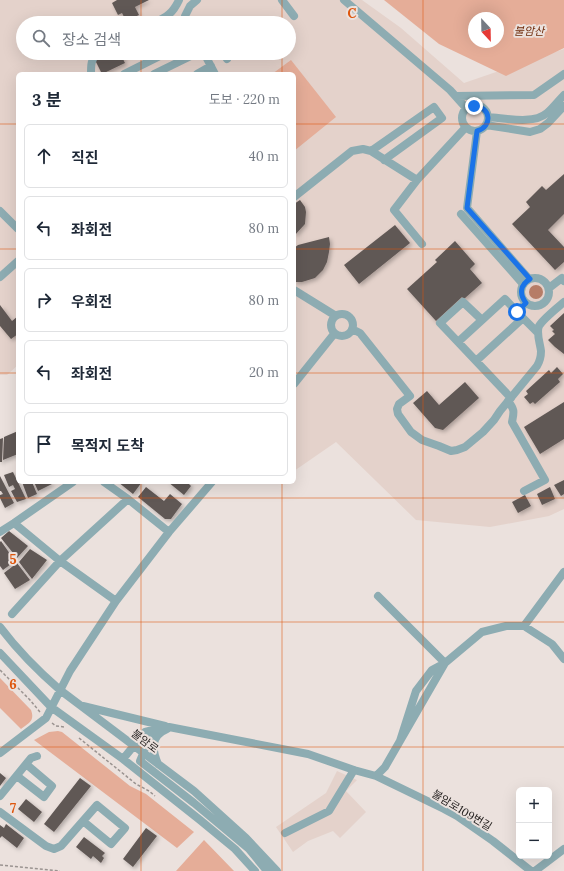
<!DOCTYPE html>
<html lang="ko">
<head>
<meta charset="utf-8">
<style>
  body { margin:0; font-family:Lora,"Noto Sans KR",serif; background:#f6f6f7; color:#1f2937 }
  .controls { position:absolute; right:12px; bottom:12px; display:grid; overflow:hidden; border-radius:6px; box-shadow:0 4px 16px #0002 }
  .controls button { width:36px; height:36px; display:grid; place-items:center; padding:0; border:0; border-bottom:1px solid #e0e1e3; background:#fff; color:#1f2937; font:20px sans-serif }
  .compass { position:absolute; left:468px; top:12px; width:36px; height:36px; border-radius:50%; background:#fff; box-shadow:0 4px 16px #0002; rotate:158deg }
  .stop { position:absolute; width:12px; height:12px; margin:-9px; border:3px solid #1a73e8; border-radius:50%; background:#fff }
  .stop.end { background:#1a73e8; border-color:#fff; box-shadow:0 1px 4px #0008 }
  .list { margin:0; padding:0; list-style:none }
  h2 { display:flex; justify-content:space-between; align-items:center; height:52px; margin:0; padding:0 16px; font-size:17px }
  h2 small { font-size:13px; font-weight:400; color:#747a83 }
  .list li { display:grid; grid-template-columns:26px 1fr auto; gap:12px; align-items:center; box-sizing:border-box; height:64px; margin:0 8px 8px; padding:0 8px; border:1px solid #e0e1e3; border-radius:6px }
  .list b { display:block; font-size:15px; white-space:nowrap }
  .list em { font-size:13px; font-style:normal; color:#747a83 }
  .icon { flex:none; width:22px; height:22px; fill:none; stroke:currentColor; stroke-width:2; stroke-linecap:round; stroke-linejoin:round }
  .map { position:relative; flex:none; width:564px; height:871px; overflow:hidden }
  .search { position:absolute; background:#fff; box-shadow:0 4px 16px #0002; left:16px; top:16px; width:280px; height:44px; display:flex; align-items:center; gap:10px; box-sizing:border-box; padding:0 14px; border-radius:22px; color:#747a83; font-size:15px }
  .panel { position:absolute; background:#fff; box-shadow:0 4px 16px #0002; left:16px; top:72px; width:280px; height:412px; border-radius:6px }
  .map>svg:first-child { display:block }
</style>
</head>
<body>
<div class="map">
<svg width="564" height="871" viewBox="0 0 564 871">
  <defs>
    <filter id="shadow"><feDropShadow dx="2" dy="2" stdDeviation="2" flood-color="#0004"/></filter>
  </defs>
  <rect width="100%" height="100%" fill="#ebe1dd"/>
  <path fill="#e4d2cb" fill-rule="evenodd" d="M0 0H362L401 28 464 83 564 49V509L549 516 490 527 416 520 336 442 294 471V74H18V365L7 375H0ZM23 23H289V53H23Z
    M337 771 357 780 346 791 366 812 340 838 333 831 308 841 293 852 276 827 326 793Z"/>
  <path fill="#e5ad98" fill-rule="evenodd" d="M384 0H564V48L506 76 439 44ZM474 18H498V42H474Z
    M291 60 336 117 294 151V74H272Z
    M0 678 31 710C35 721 29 723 21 729L0 708Z
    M58 731 62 732 130 786 146 794 194 832 177 848 34 740 49 732Z
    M204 840 234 871H176Z"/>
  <path fill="#b67d67" d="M529 292a7 7 0 1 1 14 0a7 7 0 1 1-14 0Z"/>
  <path fill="#615855" filter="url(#shadow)" d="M117 0H149L135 7 139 15 126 21 122 13 118 15 112 3Z
    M106 53H131L122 57 125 63 102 74 94 58Z
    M564 174V214L548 230 564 247V262L555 270 512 224 530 207 526 202 542 186 546 190Z
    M300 200 305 207 306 212 305 224 295 235 294 234V204Z
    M395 225 410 243 359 284 344 265Z
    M329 237 330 244 329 252 327 262 323 270 315 278 302 282H294V248L298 245Z
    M455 241 475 264 470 269 482 283 464 299 462 297 436 321 407 289 437 262 435 260Z
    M0 305 12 321 18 316V334L11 339 0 326Z
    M564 313V354L555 347 548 340 555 334 552 331 554 330 550 326Z
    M557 367 563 374 558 379 560 382 535 404 533 402 530 404 524 397 528 394 526 391 549 370 551 373Z
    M465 382 479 398 443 430 435 428 413 403 427 391 439 405Z
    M564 402V439L540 454 524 427Z
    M18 431V454L3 460 4 437Z
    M3 438 2 462H0V439Z
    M13 472 26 499 17 502 11 491 15 489 13 485 9 487 4 475Z
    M0 476 14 503 5 508 0 498V495L3 494 1 491H0Z
    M564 480V494L561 496 554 485Z
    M22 482H32L37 494 28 498Z
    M34 482H51L52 484 38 491Z
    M118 482H142L133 494Z
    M168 482H187L191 486 184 495Z
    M146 487 164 501 170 494 182 504 171 519H165L138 497Z
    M550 487 555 499 542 505 537 494Z
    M525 495 531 506 518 513 512 502Z
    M9 531 28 546 17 558 1 538Z
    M1 541 15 561 3 570 0 566V542Z
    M30 549 47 560 32 579 19 562Z
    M17 563 30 580 15 589 4 573Z
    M0 773 6 778 0 786Z
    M80 778 91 786 54 832 44 824Z
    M26 799 42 812 34 822 18 809Z
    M6 824 24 838 17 848 2 836 0 838V825L4 828Z
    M146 828 157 836 133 867 123 859Z
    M84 837 105 853 102 856 104 858 101 863 93 856 91 859 76 847Z"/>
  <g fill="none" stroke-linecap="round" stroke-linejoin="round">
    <path stroke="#9a9390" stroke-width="1.5" stroke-dasharray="3 2" stroke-linecap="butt" d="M0 670 30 700 40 712
      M52 723 56 726 65 727
      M79 738 136 784 149 791 155 796
      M0 865 60 871"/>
    <path stroke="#8dacb2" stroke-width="8" d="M282 0 294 16
      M344 0 450 90 467 109
      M154 23C167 17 173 13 179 0
      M189 23 185 16 190 6 197 0
      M204 53 215 74
      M223 53 227 59
      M91 74C91 65 91 59 97 53
      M124 74 166 53
      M154 74 197 53
      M197 74 211 66
      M456 96 534 95 564 74
      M462 118a13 13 0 1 1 26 0a13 13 0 1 1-26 0Z
      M488 117C505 118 533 125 547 113 553 108 558 101 564 95
      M486 125 530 132 540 129 548 123 564 106
      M477 131 467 208 529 279
      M371 151 434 107 442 118 384 160
      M417 180 394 210 422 244
      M294 197 352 151 363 149 371 151 417 180 466 127
      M0 211 18 229
      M461 214 523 284
      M0 277 18 261
      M521 292a14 14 0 1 1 28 0a14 14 0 1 1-28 0Z
      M549 288 562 278 564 281
      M294 290 336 316
      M526 303 517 312 538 333
      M331 325a11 11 0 1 1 22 0a11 11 0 1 1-22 0Z
      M352 329 360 333 410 396 399 404 397 409 398 414 411 432 422 440 439 446 451 451 457 450 465 447 483 432 494 420 500 411 537 366C540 361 541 357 541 351 540 343 536 333 539 326 543 319 557 308 564 302
      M458 342 440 323 463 302 482 320
      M476 361 523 318
      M294 384 334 334
      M511 398 458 342 505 299 517 312
      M508 401C515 410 514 412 512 422L545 480 524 491
      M104 482 128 499 169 532
      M14 523 60 561 116 601
      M0 532 14 523 73 482
      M378 596 445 663
      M12 614 60 561 128 499
      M524 626 564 572
      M0 627C18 651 38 671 60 690L194 791 246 838 277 871
      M0 653 51 707 123 759 200 820 235 849 255 871
      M83 706 165 726
      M153 730 140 761 194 803 249 849 267 871
      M400 741 416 691 432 670 445 663 482 632 506 626H524L552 644 564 659
      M0 753 46 718 70 671 116 601 169 532 212 482
      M123 759 145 732 157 729 169 727 308 754 354 770 376 776 444 809 457 816 493 841 531 871
      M158 764C152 750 150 736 167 729
      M17 776 44 797 52 786 26 764
      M376 776 385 767 419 708 445 663
      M0 796 31 758 37 756
      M0 812 46 846 54 849 61 846 97 805 125 828 111 844 83 821
      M285 833 329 811 354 770
      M535 871 564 849"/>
  </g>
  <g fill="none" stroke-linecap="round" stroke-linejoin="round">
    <path stroke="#1a73e8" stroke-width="5" d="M474 106C491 106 493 127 477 131L467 208 530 279C520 285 519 294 526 303L517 312"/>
  </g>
  <path fill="none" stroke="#de560d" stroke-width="1" stroke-opacity="0.55" d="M141 0V23M282 0V23M423 0V871M141 53V74M282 53V74M0 124H18M294 124H564M0 249H18M294 249H564M0 373H18M294 373H564M141 482V871M282 482V871M0 498H564M0 622H564M0 747H564"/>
  <g text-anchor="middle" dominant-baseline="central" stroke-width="4" stroke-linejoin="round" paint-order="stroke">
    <g font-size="11" font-style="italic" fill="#6e2807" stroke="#ebe1dd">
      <text x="529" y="31">불암산</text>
    </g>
    <g font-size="11" fill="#221e1d" stroke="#ebe1dd">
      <text transform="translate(145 741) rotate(37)">불암로</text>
      <text transform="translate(462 810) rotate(31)">불암로109번길</text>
    </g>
  </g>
  <g font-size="13" text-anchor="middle" font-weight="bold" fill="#de560d" stroke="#ebe1dd" stroke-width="4" stroke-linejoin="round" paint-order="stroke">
    <text x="352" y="18">C</text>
    <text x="13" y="564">5</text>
    <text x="13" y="689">6</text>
    <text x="13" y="813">7</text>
  </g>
</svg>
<div class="controls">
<button>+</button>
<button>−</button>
</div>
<svg class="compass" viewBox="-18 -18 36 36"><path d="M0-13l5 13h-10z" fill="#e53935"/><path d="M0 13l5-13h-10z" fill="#747a83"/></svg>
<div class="stop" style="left:517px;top:312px"></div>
<div class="stop end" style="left:474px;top:106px"></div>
<div class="search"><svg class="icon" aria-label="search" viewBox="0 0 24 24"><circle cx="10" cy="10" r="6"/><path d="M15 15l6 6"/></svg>장소 검색</div>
<section class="panel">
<h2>3 분<small>도보 · 220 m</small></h2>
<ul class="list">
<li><svg class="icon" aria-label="ahead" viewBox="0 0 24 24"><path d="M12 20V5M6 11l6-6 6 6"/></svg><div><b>직진</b></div><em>40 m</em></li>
<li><svg class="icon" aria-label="left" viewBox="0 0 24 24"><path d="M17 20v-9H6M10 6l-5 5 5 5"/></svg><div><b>좌회전</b></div><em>80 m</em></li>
<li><svg class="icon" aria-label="right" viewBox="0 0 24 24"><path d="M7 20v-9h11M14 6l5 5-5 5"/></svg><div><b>우회전</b></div><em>80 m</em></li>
<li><svg class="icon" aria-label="left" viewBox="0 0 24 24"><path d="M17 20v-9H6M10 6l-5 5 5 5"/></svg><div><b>좌회전</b></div><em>20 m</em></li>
<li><svg class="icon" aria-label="arrive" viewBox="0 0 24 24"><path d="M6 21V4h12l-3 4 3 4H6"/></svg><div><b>목적지 도착</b></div></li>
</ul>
</section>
</div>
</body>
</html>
